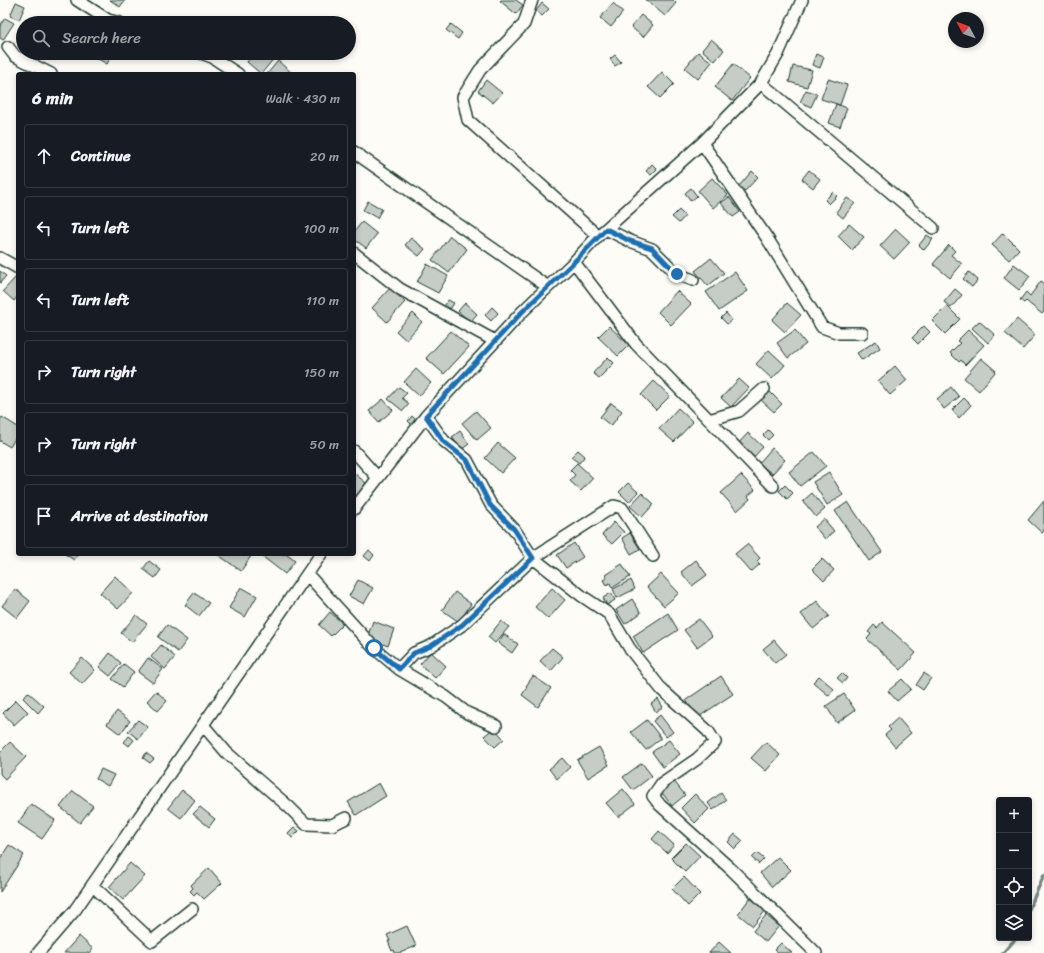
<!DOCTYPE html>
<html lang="en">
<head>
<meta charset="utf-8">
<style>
  body { margin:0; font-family:Sriracha,sans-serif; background:#242831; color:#f1f3f6 }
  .controls { position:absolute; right:12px; bottom:12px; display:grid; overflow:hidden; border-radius:4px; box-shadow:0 2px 6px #0003 }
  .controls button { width:36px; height:36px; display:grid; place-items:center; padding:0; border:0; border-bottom:1px solid #363941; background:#171b24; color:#f1f3f6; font:20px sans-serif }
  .compass { position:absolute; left:948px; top:12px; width:36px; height:36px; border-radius:50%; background:#171b24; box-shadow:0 2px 6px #0003; rotate:311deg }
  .stop { position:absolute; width:12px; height:12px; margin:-9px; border:3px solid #1f6fb2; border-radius:50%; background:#fff }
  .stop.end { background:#1f6fb2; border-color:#fff; box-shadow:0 1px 4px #0008 }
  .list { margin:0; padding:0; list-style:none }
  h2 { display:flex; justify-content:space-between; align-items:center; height:52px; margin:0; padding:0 16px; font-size:17px }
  h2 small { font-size:13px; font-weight:400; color:#9ea1a6 }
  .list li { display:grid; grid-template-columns:26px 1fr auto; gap:12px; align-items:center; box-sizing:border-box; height:64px; margin:0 8px 8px; padding:0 8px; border:1px solid #363941; border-radius:4px }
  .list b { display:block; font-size:15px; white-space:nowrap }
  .list em { font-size:13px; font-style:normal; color:#9ea1a6 }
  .icon { flex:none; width:22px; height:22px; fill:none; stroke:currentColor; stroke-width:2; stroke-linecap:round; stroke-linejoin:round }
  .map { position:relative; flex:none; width:1044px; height:953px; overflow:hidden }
  .search { position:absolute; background:#171b24; box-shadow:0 2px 6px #0003; left:16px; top:16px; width:340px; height:44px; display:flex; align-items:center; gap:10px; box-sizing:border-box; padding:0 14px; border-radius:22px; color:#9ea1a6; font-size:15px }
  .panel { position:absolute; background:#171b24; box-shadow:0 2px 6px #0003; left:16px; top:72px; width:340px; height:484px; border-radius:4px }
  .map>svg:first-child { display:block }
</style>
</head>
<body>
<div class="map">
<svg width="1044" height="953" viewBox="0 0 1044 953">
  <rect width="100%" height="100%" fill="#fdfcf7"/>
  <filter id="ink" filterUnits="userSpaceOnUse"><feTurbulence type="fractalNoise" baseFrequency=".025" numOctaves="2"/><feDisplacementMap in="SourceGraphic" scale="8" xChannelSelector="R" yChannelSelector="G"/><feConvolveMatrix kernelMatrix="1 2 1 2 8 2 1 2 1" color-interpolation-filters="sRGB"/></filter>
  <g filter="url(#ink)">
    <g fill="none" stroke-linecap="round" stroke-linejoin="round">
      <path stroke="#75877f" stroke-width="3.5" d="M1029 909 1044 875
        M1003 953 1016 938"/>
    </g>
    <path fill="#c6cdc7" stroke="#1f3d34" d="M110 0H125L120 7Z
      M501 0H516L523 5 516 14 500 1Z
      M646 0H673L676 3 665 16Z
      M16 2 25 6 19 20 10 16Z
      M542 3 549 9 542 16 536 11Z
      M613 3 623 12 611 27 600 18Z
      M641 15 653 25 643 37 631 27Z
      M5 18 14 23 3 40 0 38V26Z
      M451 24 462 33 458 39 446 30Z
      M711 39 724 50 715 61 702 50Z
      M698 52 712 62 698 79 685 68Z
      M94 53H113L107 64 93 56Z
      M254 53H273L276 56 261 74 247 62Z
      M816 54 824 57 820 68 812 65Z
      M615 55 621 62 615 66 610 59Z
      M278 61 292 73V74H267Z
      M733 64 750 78 732 101 715 87Z
      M793 66 812 70 807 87 789 82Z
      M662 72 674 84 660 98 648 87Z
      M828 79 847 85 840 105 821 99Z
      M486 80 502 93 493 103 478 91Z
      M806 90 817 94 811 107 800 102Z
      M836 104 847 108 840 127 829 123Z
      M652 164 657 169 651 175 646 171Z
      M809 170 820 179 813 188 802 179Z
      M752 171 758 177 745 191 739 186Z
      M712 178 728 195 713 208 698 191Z
      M691 188 697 196 691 201 685 193Z
      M833 192 837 196 829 204 825 200Z
      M729 197 740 212 733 217 721 203Z
      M847 198 855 203 843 218 836 212Z
      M368 201 382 209 377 218 363 210Z
      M679 210 685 216 679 223 672 217Z
      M362 222 377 234 366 248 354 239V232Z
      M849 224 864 237 852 250 838 236Z
      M896 229 910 242 894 259 880 246Z
      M1003 233 1019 249 1009 260 992 245Z
      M927 235 933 239 924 250 919 245Z
      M450 236 467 249 449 273 432 260Z
      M411 238 425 249 419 256 405 245Z
      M949 245 955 251 951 255 962 264 950 278 933 264Z
      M711 258 724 273 708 286 695 271Z
      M427 264 448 276 438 293 417 282Z
      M1014 264 1030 276 1019 290 1004 278Z
      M0 271 6 276 0 283Z
      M735 272 748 291 719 311 706 292Z
      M969 272 978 280 972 287 963 279Z
      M16 277 18 278V296L14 301 3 291Z
      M1041 281 1044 283V312L1042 314 1026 301 1024 303 1020 300 1026 292 1030 296Z
      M390 288 405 302 387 322 372 308Z
      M955 289 962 295 951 308 944 302Z
      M677 291 691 304 671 325 658 312Z
      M448 300 454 303 449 311 443 308Z
      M465 303 477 314 470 322 458 311Z
      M787 303 801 315 785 332 772 320Z
      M947 306 960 319 945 334 932 321Z
      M492 307 498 313 491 321 485 315Z
      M413 313 422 322 406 340 396 331Z
      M726 313 732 320 727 324 721 318Z
      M1017 319 1035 335 1023 349 1005 333Z
      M979 321 995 335 988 343 972 328Z
      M609 326 629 345 618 356 598 337Z
      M924 326 930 332 918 344 912 338Z
      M795 330 806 344 788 358 777 343Z
      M968 330 984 345 965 365 961 360 959 362 950 353 960 343 957 341Z
      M451 331 469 347 444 374 426 358Z
      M876 341 880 348 862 360 857 353Z
      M769 350 785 365 772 379 756 364Z
      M608 357 614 363 599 378 593 373Z
      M981 358 996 371 979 391 964 378Z
      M895 366 907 380 890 395 878 381Z
      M416 369 431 383 419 396 404 382Z
      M739 379 749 388 731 407 721 398Z
      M654 381 670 396 656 410 641 395Z
      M399 387 407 393 402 398 409 404 403 411 388 399Z
      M951 387 959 397 944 409 937 399Z
      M769 391 782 404 774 412 761 400Z
      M964 398 971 405 959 418 952 410Z
      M383 399 393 410 379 422 369 411Z
      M611 403 622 411 611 426 600 417Z
      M678 408 693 422 674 442 659 429Z
      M476 411 491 428 477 440 462 423Z
      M412 416 418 422 414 427 408 421Z
      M2 417 18 427V434L10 447 0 441V420Z
      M768 430 773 435 768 440 763 435Z
      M460 431 469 444 461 450 452 437Z
      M748 433 763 447 751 460 736 446Z
      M498 443 515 458 501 473 485 458Z
      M772 448 785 460 772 474 759 463Z
      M578 450 585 456 579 463 571 457Z
      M814 452 826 466 800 486 789 472Z
      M577 463 593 478 581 491 570 481 575 475 570 470Z
      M829 472 843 495 827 505 813 482Z
      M354 473 366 483 357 496 354 494Z
      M741 475 755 490 748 496 750 499 737 511 721 493Z
      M628 483 638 492 629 502 619 492Z
      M785 485 793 493 787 499 779 491Z
      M642 493 654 504 642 517 630 506Z
      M812 493 825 509 816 517 803 501Z
      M1044 501V531L1042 533 1028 520Z
      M848 502 882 552 869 561 835 511Z
      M824 519 834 531 825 539 815 527Z
      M614 522 624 532 612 544 602 535Z
      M630 533 640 549 631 554 622 538Z
      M574 543 583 557 566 568 557 555Z
      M747 544 760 558 757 561 760 564 751 572 735 554Z
      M369 550 374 555 370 561 364 556Z
      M65 554H79L74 560Z
      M217 554H249L251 556 241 571Z
      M265 554H286L295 561 285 574 263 557Z
      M822 559 834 570 824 581 812 569Z
      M696 560 707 575 692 586 681 572Z
      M149 561 161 570 155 578 143 569Z
      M622 564 630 577 612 588 610 583 606 585 603 580 607 578 605 575Z
      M661 574 679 593 664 606 647 587Z
      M115 576 133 593 118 609 100 593Z
      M358 580 373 588 364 604 349 596Z
      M631 580 635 589 617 598 613 589Z
      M241 587 257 596 245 617 229 608Z
      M552 588 565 600 548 619 535 607Z
      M15 589 30 601 17 618 2 606Z
      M455 592 471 604 459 622 442 610Z
      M194 593 209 603 199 616 185 605Z
      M611 593 615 600 607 605 603 598Z
      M632 599 641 613 625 624 616 610Z
      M817 601 829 616 813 629 801 614Z
      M330 612 343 624 331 636 319 625Z
      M668 613 678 630 643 653 633 636Z
      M136 615 147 624 132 642 121 633Z
      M699 619 712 636 697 647 684 630Z
      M373 621 394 629 388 646 367 638Z
      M501 621 509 627 495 643 488 637Z
      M882 622 916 653 901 670 867 639 871 634 868 632 874 625 877 628Z
      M167 625 187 640 178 652 158 637Z
      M504 634 518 644 512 653 498 643Z
      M774 640 786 654 775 663 763 649Z
      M161 645 175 657 165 669 151 657Z
      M552 648 563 657 551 671 540 661Z
      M431 652 446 666 435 678 420 664Z
      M110 653 121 663 110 676 99 667Z
      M82 658 95 670 82 684 69 672Z
      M148 658 163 669 153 683 138 672Z
      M124 664 134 672 123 687 112 679Z
      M842 673 847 678 843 683 837 678Z
      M924 673 931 678 923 690 916 685Z
      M533 676 551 688 538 707 522 695 527 687 526 686Z
      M721 676 733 694 697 718 686 700Z
      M819 676 834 689 829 696 813 682Z
      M902 679 911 689 897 701 888 691Z
      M156 691 167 701 158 711 147 701Z
      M28 692 44 706 38 713 23 698Z
      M844 694 855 710 837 723 826 706Z
      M658 699 663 707 656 712 651 704Z
      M16 700 28 712 14 725 3 713Z
      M117 711 130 721 120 734 107 724Z
      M660 715 673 732 666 737 653 721Z
      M898 718 911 733 895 747 885 735 891 730 888 727Z
      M138 720 148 727 138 739 128 731Z
      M647 720 661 738 646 750 631 732Z
      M494 728 504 739 495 747 484 736Z
      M129 736 134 740 129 746 124 742Z
      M669 740 680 754 663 767 652 752Z
      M10 742 26 757 5 779 0 774V752Z
      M766 742 780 755 766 771 751 758Z
      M599 747 609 765 588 778 577 760Z
      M146 753 154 759 150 763 143 758Z
      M562 758 570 767 557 779 549 769Z
      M642 763 652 776 633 790 623 777Z
      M101 769 114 775 108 786 96 779Z
      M673 780 685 795 672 806 660 790Z
      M379 783 386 796 356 815 348 802Z
      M623 789 635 804 618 817 606 803Z
      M182 790 195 800 181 818 168 808Z
      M73 791 93 806 80 823 60 807Z
      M721 793 726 800 713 810 708 803Z
      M695 794 709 809 695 823 681 808Z
      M31 804 55 820 42 839 18 823Z
      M200 807 215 819 209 827 193 814Z
      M294 827 299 831 292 838 288 833Z
      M659 831 674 845 667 853 652 839Z
      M735 834 743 841 735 849 728 842Z
      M686 843 700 856 685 872 671 858Z
      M9 845 24 855 0 892V859Z
      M757 853 764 859 759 864 752 858Z
      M778 857 791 870 772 887 760 873Z
      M130 863 145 876 123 900 109 887Z
      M209 868 222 883 204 899 197 892 194 895 190 891 193 888 191 885Z
      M684 877 700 894 688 906 672 889Z
      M750 898 766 910 753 926 738 914Z
      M766 915 779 926 766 942 753 931Z
      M407 926 416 946 400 953H395L394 950 392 951 388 941H390L387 935Z
      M79 936 93 949 90 953H64Z
      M719 942 731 953H709Z
      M781 943 792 953H778L774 950Z"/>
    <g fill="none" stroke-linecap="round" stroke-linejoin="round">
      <defs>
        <path id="street" d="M77 0 108 20 120 23
          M532 0 524 24 480 70 463 97 468 120 598 236
          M8 47 15 56 51 74
          M201 53 212 57 238 74
          M761 83 933 228
          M702 143 767 238 822 327 839 333H862
          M354 152 548 287
          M606 229 630 241 652 249 677 274 693 280
          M354 253 400 289 495 341
          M0 258 18 268
          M574 262 636 344 773 486
          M426 416 444 441 467 460 491 505 514 529 533 558 582 596 609 614 630 649 662 690 708 731 715 742 697 759 662 783 653 796 660 805 732 870 816 953
          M709 420 739 411 764 389
          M354 451 378 478
          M354 509 426 416 522 312 574 262 598 236 702 143 761 83 778 54 802 0
          M307 574 374 648 399 669 446 697 467 713 496 726
          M399 669 414 653 431 646 462 625 533 558 614 506 622 508 653 556
          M203 725 227 753 289 807 306 824 332 825 346 818
          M92 885 152 941 192 909
          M38 953 75 910 321 554"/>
      </defs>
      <use href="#street" stroke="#1f3d34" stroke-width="14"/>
      <use href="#street" stroke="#fdfcf7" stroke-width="11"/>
    </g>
  </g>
  <g fill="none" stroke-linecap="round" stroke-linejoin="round" filter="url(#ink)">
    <path stroke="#1f6fb2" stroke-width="5" d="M374 648 399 669 414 653 431 646 462 625 533 558 514 529 490 505 467 460 444 442 426 416 522 312 574 262 606 229 630 241 652 248 677 274"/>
  </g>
</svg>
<div class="controls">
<button>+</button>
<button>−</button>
<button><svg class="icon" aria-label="locate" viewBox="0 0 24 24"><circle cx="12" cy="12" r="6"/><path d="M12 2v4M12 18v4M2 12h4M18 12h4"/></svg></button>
<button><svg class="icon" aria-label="layers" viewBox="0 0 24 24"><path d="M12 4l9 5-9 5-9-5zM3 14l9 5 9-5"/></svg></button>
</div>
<svg class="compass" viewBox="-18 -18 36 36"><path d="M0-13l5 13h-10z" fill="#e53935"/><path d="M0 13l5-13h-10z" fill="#9ea1a6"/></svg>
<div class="stop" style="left:374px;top:648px"></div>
<div class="stop end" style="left:677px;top:274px"></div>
<div class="search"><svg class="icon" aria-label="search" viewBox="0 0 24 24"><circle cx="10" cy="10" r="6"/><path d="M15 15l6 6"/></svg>Search here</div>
<section class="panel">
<h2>6 min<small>Walk · 430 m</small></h2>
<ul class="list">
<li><svg class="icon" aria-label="ahead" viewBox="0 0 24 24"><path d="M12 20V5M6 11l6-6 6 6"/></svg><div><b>Continue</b></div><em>20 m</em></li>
<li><svg class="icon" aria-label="left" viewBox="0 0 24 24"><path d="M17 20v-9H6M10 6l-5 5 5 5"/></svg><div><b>Turn left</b></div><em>100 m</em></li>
<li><svg class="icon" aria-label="left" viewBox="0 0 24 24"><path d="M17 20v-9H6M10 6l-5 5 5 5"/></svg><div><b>Turn left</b></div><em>110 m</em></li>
<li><svg class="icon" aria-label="right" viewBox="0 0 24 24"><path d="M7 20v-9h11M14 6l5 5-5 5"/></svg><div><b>Turn right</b></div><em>150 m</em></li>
<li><svg class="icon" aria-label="right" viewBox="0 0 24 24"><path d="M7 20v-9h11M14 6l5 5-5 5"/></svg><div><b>Turn right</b></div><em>50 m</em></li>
<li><svg class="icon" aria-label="arrive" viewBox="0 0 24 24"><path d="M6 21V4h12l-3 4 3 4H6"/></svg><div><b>Arrive at destination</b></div></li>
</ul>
</section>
</div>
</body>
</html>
